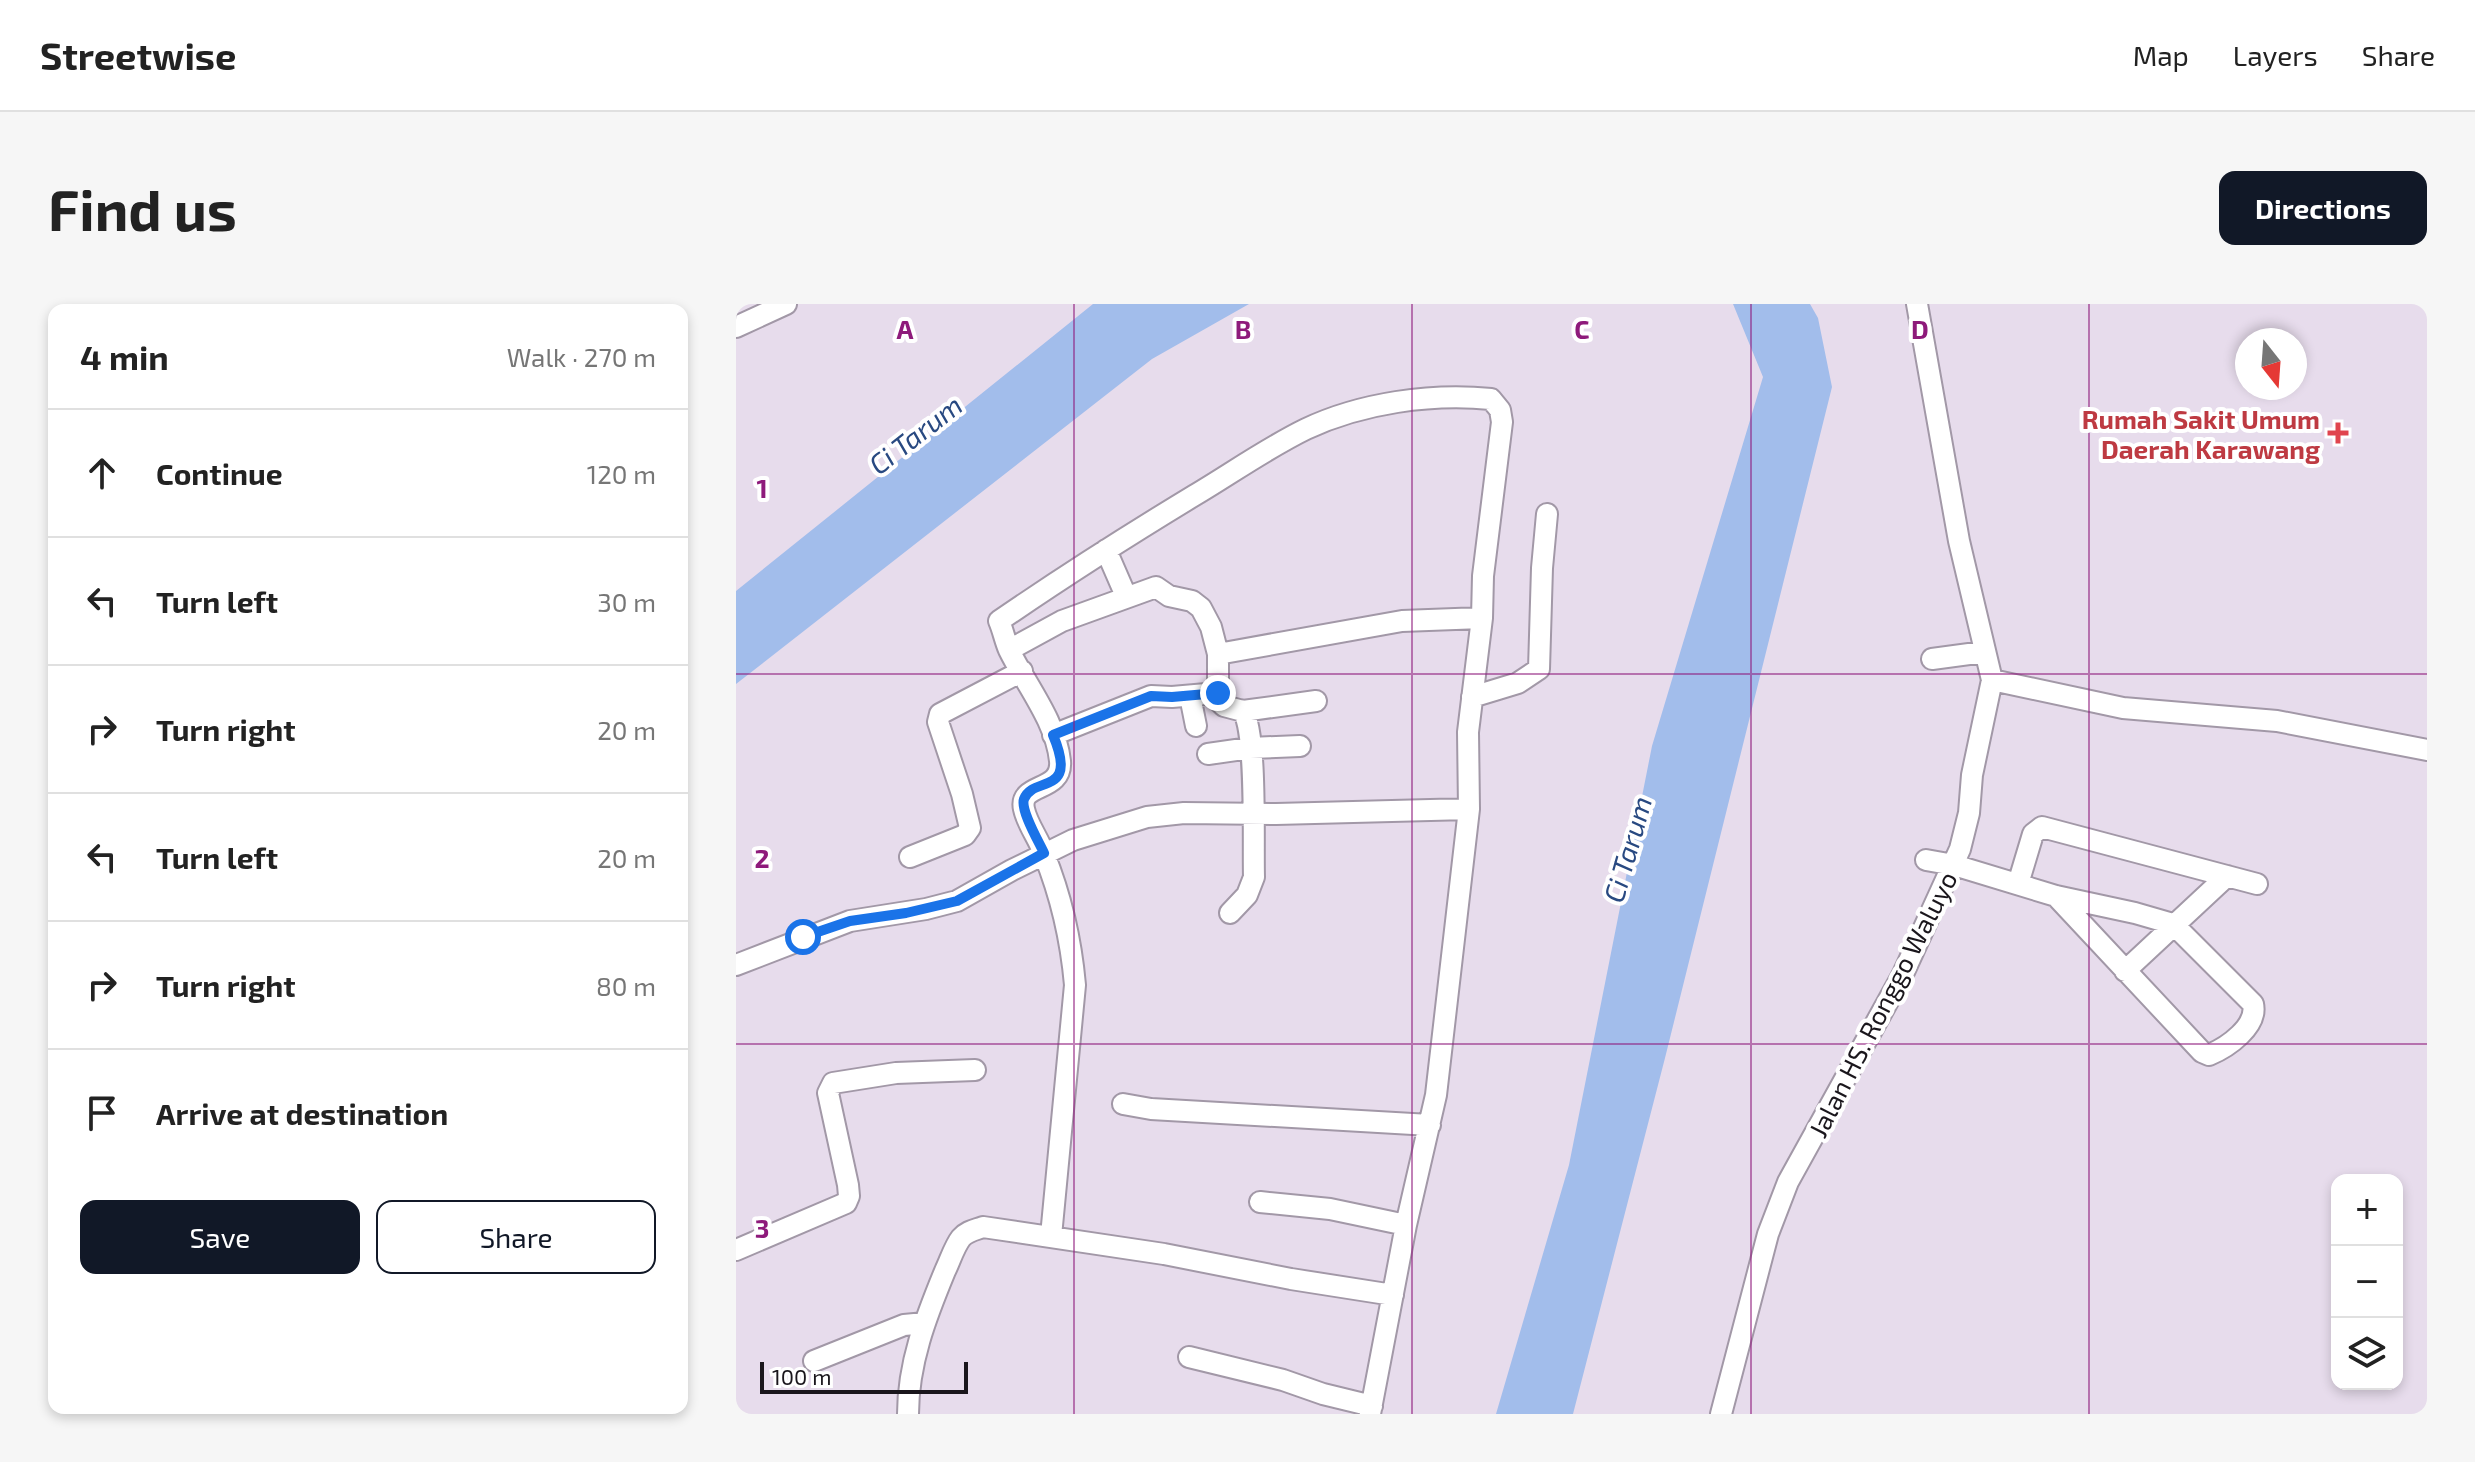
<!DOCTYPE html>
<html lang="en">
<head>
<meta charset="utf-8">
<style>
  body { margin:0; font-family:"Exo 2",sans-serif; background:#f6f6f6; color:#222 }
  .controls { position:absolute; right:24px; bottom:24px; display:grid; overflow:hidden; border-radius:16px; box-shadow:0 4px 12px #0003 }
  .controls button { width:72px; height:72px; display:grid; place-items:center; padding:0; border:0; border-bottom:2px solid #e0e0e0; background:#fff; color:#222; font:40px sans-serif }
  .compass { position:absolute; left:1499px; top:24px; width:72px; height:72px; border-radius:50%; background:#fff; box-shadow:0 4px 12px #0003; rotate:163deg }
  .scale { position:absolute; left:24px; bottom:20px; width:208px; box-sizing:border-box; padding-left:8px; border:4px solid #1a161c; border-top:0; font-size:22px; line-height:28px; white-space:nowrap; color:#1a161c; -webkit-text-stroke:6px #fff; paint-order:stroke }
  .stop { position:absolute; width:24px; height:24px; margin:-18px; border:6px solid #1a73e8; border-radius:50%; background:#fff }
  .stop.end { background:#1a73e8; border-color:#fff; box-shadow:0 2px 8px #0008 }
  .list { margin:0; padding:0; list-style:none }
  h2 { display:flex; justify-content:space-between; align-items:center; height:104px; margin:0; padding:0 32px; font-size:34px }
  h2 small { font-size:26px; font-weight:400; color:#767676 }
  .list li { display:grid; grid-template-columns:52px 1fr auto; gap:24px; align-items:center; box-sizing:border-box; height:128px; padding:0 32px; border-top:2px solid #e0e0e0 }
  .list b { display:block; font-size:30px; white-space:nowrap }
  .list em { font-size:26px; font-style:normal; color:#767676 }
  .actions { display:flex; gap:16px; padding:24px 32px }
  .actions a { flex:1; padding:18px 0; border:2px solid #111827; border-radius:16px; text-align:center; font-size:28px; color:#111827 }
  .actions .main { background:#111827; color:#fff }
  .icon { flex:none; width:44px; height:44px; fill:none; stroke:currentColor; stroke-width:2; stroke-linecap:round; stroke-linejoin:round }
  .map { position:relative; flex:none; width:1691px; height:1110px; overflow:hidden; border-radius:16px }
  header { display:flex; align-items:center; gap:48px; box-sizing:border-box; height:112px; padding:0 40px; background:#fff; border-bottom:2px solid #e0e0e0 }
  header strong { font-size:38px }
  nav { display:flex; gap:44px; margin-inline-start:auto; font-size:28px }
  .intro { display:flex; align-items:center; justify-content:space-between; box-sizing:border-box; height:192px; padding:0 48px }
  h1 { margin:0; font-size:56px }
  .button { padding:20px 36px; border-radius:16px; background:#111827; color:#fff; font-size:28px; font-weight:700 }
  main { display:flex; gap:48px; padding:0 48px }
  aside { flex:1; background:#fff; border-radius:16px; box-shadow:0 4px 12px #0003 }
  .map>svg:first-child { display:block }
</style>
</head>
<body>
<header>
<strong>Streetwise</strong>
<nav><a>Map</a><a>Layers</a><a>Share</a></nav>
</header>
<div class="intro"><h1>Find us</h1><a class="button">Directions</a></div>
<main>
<aside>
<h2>4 min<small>Walk · 270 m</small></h2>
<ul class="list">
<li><svg class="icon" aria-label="ahead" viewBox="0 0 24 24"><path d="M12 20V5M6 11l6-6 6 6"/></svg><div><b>Continue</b></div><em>120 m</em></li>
<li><svg class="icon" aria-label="left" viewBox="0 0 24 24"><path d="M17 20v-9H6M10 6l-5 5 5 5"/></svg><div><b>Turn left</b></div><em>30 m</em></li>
<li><svg class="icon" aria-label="right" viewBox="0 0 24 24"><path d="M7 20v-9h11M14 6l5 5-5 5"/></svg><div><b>Turn right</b></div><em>20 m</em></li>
<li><svg class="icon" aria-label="left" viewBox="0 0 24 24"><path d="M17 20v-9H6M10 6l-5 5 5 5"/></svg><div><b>Turn left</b></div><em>20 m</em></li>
<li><svg class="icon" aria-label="right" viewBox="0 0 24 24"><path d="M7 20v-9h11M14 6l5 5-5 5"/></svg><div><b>Turn right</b></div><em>80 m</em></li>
<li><svg class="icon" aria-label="arrive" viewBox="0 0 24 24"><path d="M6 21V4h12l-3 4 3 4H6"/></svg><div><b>Arrive at destination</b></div></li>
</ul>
<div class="actions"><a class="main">Save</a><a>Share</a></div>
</aside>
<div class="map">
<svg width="1691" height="1110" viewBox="0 0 1691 1110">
  <rect width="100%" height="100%" fill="#e7dcec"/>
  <path fill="#a2bdeb" d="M357 0H513L416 55 0 380V287Z
    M997 0H1074L1082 14 1096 83 929 754 837 1110H760L833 861 916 442 1027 73Z"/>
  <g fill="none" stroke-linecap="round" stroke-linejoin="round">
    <defs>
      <path id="minor" d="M0 23 50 0
        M370 246 390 292
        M273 346 326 317 420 283 433 292 456 297 465 304 475 323 482 350V389L484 398 488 402 507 407 580 397
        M482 350 666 317 746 314
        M1196 355 1248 348
        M1256 376 1387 404 1541 417 1691 446
        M454 392 460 422
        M736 393 782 379 803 365 806 264 811 210
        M317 431 415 392 436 393 482 389
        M472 450 514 444 564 442
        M174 553 229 531 234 524 226 490 202 418 204 410 286 367
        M1190 556 1218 561 1320 592 1399 609 1437 620 1517 700C1522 722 1492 743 1473 751L1466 748 1320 592
        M1282 580 1297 530 1306 523 1521 580
        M494 609 511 591 518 573C517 541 521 429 507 407
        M0 661 114 617 190 605 221 597 276 566 337 536 411 513 448 509 540 510 733 505
        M1389 667 1491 572
        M387 800 415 805 694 821
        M524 898 594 905 670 921
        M315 932 339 681C335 636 325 592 308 550 303 535 291 520 288 505 282 478 327 489 324 457 320 417 290 381 273 346 269 337 267 326 263 317 327 273 393 231 459 191 496 169 531 144 570 125 625 99 695 89 755 95L764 106 766 118 747 272 746 314 732 428 733 505 700 791 670 921 634 1110
        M0 946 110 899 113 892 112 881 92 789 97 779 160 769 239 766
        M453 1053 547 1076 587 1090 636 1102
        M78 1057 168 1021 189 1019
        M172 1110C172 1059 190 1013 209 967 214 957 218 943 225 934 231 927 239 926 247 923L428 950 555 975 657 991
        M985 1110 1032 930 1052 878 1167 670 1224 545 1233 509 1236 471 1256 376 1223 237 1181 0"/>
    </defs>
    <use href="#minor" stroke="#a298a7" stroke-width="24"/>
    <use href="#minor" stroke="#fff" stroke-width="20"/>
  </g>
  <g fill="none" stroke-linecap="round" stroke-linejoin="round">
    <path stroke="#1a73e8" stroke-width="10" d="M67 633 114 617 170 609 221 597 308 549C303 538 284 506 288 495 297 471 343 493 317 431L415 392 436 393 482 389"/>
  </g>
  <path fill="none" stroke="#8e1a7b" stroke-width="2" stroke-opacity="0.55" d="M338 0V1110M676 0V1110M1015 0V1110M1353 0V1110M0 370H1691M0 740H1691"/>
  <path fill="#e0444e" stroke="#fff" stroke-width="3" d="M1598 117h8v8h8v8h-8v8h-8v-8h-8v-8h8z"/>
  <g text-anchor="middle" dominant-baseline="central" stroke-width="8" stroke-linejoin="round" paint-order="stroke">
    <g font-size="26" font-weight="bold" fill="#be3a42" stroke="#fff" text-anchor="end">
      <text x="1584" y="114">Rumah Sakit Umum<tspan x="1584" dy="30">Daerah Karawang</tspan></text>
    </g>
    <g font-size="26" fill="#1a161c" stroke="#fff">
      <text transform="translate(1146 700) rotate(-63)">Jalan HS. Ronggo Waluyo</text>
    </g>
    <g font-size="28" font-style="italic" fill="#284981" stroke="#fff">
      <text transform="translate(179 130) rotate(-38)">Ci Tarum</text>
      <text transform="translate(891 545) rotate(-74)">Ci Tarum</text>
    </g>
  </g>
  <g font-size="26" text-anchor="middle" font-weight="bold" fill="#8e1a7b" stroke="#fff" stroke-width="8" stroke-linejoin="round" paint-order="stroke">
    <text x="169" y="35">A</text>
    <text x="507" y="35">B</text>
    <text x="846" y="35">C</text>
    <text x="1184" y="35">D</text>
    <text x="26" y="194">1</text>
    <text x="26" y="564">2</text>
    <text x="26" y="934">3</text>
  </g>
</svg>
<div class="controls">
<button>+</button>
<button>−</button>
<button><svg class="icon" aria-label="layers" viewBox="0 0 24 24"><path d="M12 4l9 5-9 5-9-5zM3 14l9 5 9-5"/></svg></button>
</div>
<svg class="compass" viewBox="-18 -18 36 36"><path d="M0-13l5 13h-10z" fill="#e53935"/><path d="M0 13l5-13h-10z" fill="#767676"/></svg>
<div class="scale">100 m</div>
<div class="stop" style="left:67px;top:633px"></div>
<div class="stop end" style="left:482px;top:389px"></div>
</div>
</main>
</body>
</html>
